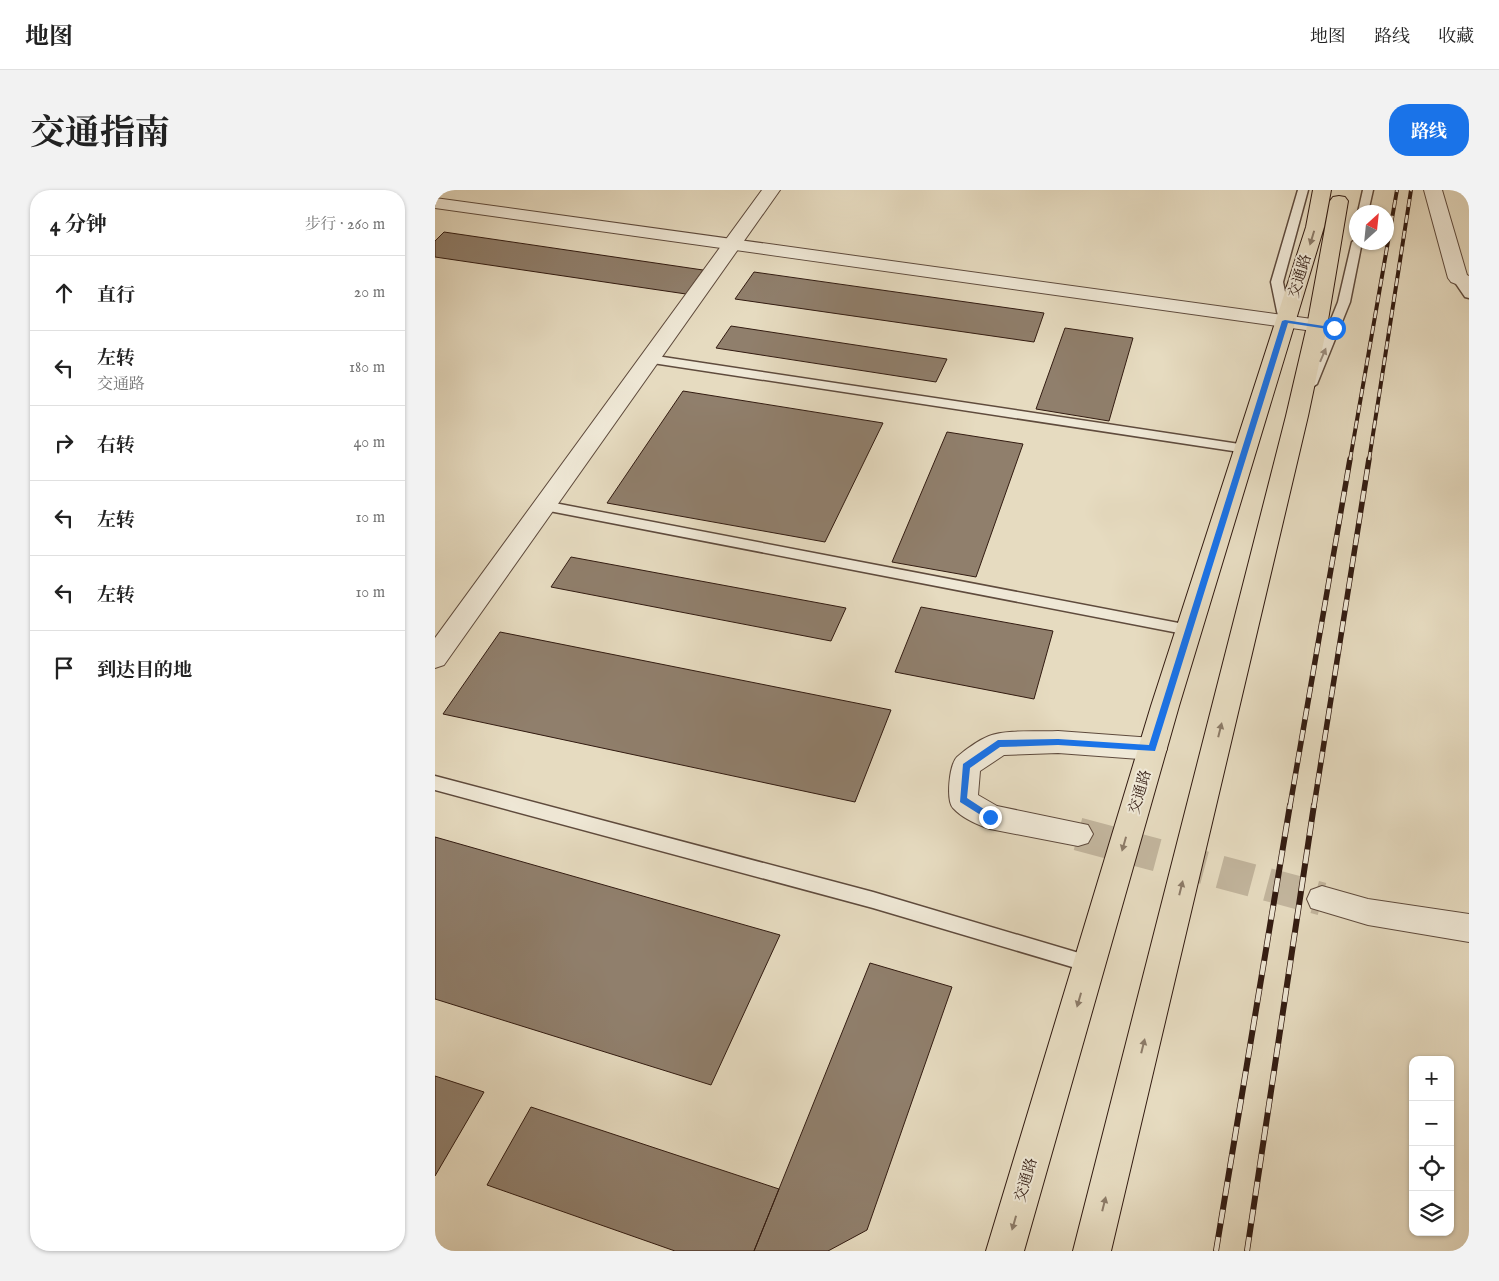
<!DOCTYPE html>
<html lang="zh">
<head>
<meta charset="utf-8">
<style>
  body { margin:0; font-family:"IM FELL English","Noto Serif SC",serif; background:#f2f2f2; color:#222 }
  .controls { position:absolute; right:15px; bottom:15px; display:grid; overflow:hidden; border-radius:10px; box-shadow:0 1px 4px #0004 }
  .controls button { width:45px; height:45px; display:grid; place-items:center; padding:0; border:0; border-bottom:1px solid #e0e0e0; background:#fff; color:#222; font:25px sans-serif }
  .compass { position:absolute; left:914px; top:15px; width:45px; height:45px; border-radius:50%; background:#fff; box-shadow:0 1px 4px #0004; rotate:27deg }
  .stop { position:absolute; width:15px; height:15px; margin:-11px; border:4px solid #1a73e8; border-radius:50%; background:#fff }
  .stop.end { background:#1a73e8; border-color:#fff; box-shadow:0 1px 5px #0008 }
  .list { margin:0; padding:0; list-style:none }
  h2 { display:flex; justify-content:space-between; align-items:center; height:65px; margin:0; padding:0 20px; font-size:21px }
  h2 small { font-size:16px; font-weight:400; color:#767676 }
  .list li { display:grid; grid-template-columns:32px 1fr auto; gap:15px; align-items:center; box-sizing:border-box; height:75px; padding:0 20px; border-top:1px solid #e0e0e0 }
  .list b { display:block; font-size:19px; white-space:nowrap }
  .list p { margin:0; font-size:16px; white-space:nowrap; color:#767676 }
  .list em { font-size:16px; font-style:normal; color:#767676 }
  .icon { flex:none; width:28px; height:28px; fill:none; stroke:currentColor; stroke-width:2; stroke-linecap:round; stroke-linejoin:round }
  .map { position:relative; flex:none; width:1034px; height:1061px; overflow:hidden; border-radius:20px }
  header { display:flex; align-items:center; gap:30px; box-sizing:border-box; height:70px; padding:0 25px; background:#fff; border-bottom:1px solid #e0e0e0 }
  header strong { font-size:24px }
  nav { display:flex; gap:28px; margin-inline-start:auto; font-size:18px }
  .intro { display:flex; align-items:center; justify-content:space-between; box-sizing:border-box; height:120px; padding:0 30px }
  h1 { margin:0; font-size:35px }
  .button { padding:12px 22px; border-radius:20px; background:#1a73e8; color:#fff; font-size:18px; font-weight:700 }
  main { display:flex; gap:30px; padding:0 30px }
  aside { flex:1; background:#fff; border-radius:20px; box-shadow:0 1px 4px #0004 }
  .map>svg:first-child { display:block }
</style>
</head>
<body>
<header>
<strong>地图</strong>
<nav><a>地图</a><a>路线</a><a>收藏</a></nav>
</header>
<div class="intro"><h1>交通指南</h1><a class="button">路线</a></div>
<main>
<aside>
<h2>4 分钟<small>步行 · 260 m</small></h2>
<ul class="list">
<li><svg class="icon" aria-label="ahead" viewBox="0 0 24 24"><path d="M12 20V5M6 11l6-6 6 6"/></svg><div><b>直行</b></div><em>20 m</em></li>
<li><svg class="icon" aria-label="left" viewBox="0 0 24 24"><path d="M17 20v-9H6M10 6l-5 5 5 5"/></svg><div><b>左转</b><p>交通路</p></div><em>180 m</em></li>
<li><svg class="icon" aria-label="right" viewBox="0 0 24 24"><path d="M7 20v-9h11M14 6l5 5-5 5"/></svg><div><b>右转</b></div><em>40 m</em></li>
<li><svg class="icon" aria-label="left" viewBox="0 0 24 24"><path d="M17 20v-9H6M10 6l-5 5 5 5"/></svg><div><b>左转</b></div><em>10 m</em></li>
<li><svg class="icon" aria-label="left" viewBox="0 0 24 24"><path d="M17 20v-9H6M10 6l-5 5 5 5"/></svg><div><b>左转</b></div><em>10 m</em></li>
<li><svg class="icon" aria-label="arrive" viewBox="0 0 24 24"><path d="M6 21V4h12l-3 4 3 4H6"/></svg><div><b>到达目的地</b></div></li>
</ul>
</aside>
<div class="map">
<svg width="1034" height="1061" viewBox="0 0 1034 1061">
  <rect width="100%" height="100%" fill="#e6dbc0"/>
  <filter id="stains"><feTurbulence type="fractalNoise" baseFrequency=".004" numOctaves="4"/><feColorMatrix values="0 0 0 0 .2 0 0 0 0 .09 0 0 0 0 .02 0 0 0 .5 -.17"/></filter>
  <radialGradient id="worn" r=".72"><stop offset=".6" stop-color="#630" stop-opacity="0"/><stop offset="1" stop-color="#630" stop-opacity=".3"/></radialGradient>
  <path fill="#907f6c" stroke="#321b11" d="M9 42 268 80 251 104 0 67V51Z
    M319 82 609 123 599 152 300 109Z
    M296 136 512 169 501 192 281 158Z
    M630 138 698 148 674 231 601 219Z
    M248 201 448 233 390 352 172 313Z
    M512 242 588 254 541 387 457 372Z
    M136 367 411 418 396 451 116 397Z
    M486 417 618 441 599 509 460 482Z
    M65 442 456 520 420 612 8 524Z
    M0 647 345 745 276 895 0 809Z
    M435 773 517 797 432 1040 393 1061H319Z
    M0 886 49 902 0 986Z
    M96 917 344 999 319 1061H240L52 995Z"/>
  <g fill="none" stroke-linecap="round" stroke-linejoin="round">
    <path stroke="#c2b59d" stroke-width="33" stroke-dasharray="33 16" stroke-linecap="butt" d="M643 644 887 709"/>
    <defs>
      <path id="service" d="M863 0H873L848 92 856 131 850 135 844 131 836 92Z
        M928 0H938L933 22H923Z
        M922 49V52H927L915 112 882 194 876 198 872 197 870 194 903 112 917 52Z
        M1023 85 1027 86 1034 96V108L1030 107 1017 88Z
        M215 165 811 255 818 259 811 263 211 172 209 169 211 166Z
        M109 311 754 435 759 436 762 440 759 444 754 445 104 319 102 316 104 313Z
        M0 586 438 702 654 766 661 768 663 774 661 780 654 782 438 718 0 600Z"/>
      <path id="minor" d="M327 0H345L9 475 0 478V448Z
        M989 0H1007L1032 85 1034 86V99L1016 92 1013 88Z
        M623 541 718 548 728 551 732 559 728 567 718 570 623 563 569 565 545 581 543 605 562 616 653 635 658 644 653 653 643 656 555 639C543 635 527 628 518 618 511 611 514 575 522 567 530 560 544 550 554 546 571 539 604 542 623 541Z
        M887 696 933 709 1034 724V752L933 735 876 718 872 709 876 700Z"/>
      <path id="tertiary" d="M0 8 899 132 906 134 909 138 906 142 899 144 0 18Z"/>
      <path id="primary" d="M878 0H896L889 37 744 516 589 1061H551L716 516 871 37Z
        M904 6 910 7 913 11 892 136 873 226 676 1061H638L851 226 872 136 895 11 898 7Z"/>
    </defs>
    <use href="#service" stroke="#5f4b3d" stroke-width="3"/>
    <use href="#minor" stroke="#5f4b3d" stroke-width="2"/>
    <use href="#tertiary" stroke="#5f4b3d" stroke-width="2"/>
    <use href="#primary" stroke="#321b11" stroke-width="2"/>
    <use href="#service" fill="#efe8d6" fill-rule="evenodd"/>
    <use href="#minor" fill="#efe8d6" fill-rule="evenodd"/>
    <use href="#tertiary" fill="#efe8d6" fill-rule="evenodd"/>
    <use href="#primary" fill="#e6dbc0" fill-rule="evenodd"/>
    <defs>
      <path id="rail-far2" d="M915 270 962 0
        M934 270 976 0"/>
      <path id="rail-far1" d="M855 616 915 269
        M879 616 934 269"/>
      <path id="rail" d="M781 1061 855 615
        M812 1061 879 615"/>
    </defs>
    <use href="#rail-far2" stroke="#321b11" stroke-width="4"/>
    <use href="#rail-far1" stroke="#321b11" stroke-width="5.5"/>
    <use href="#rail" stroke="#321b11" stroke-width="6"/>
    <use href="#rail-far2" stroke="#efe8d6" stroke-width="2.5" stroke-dasharray="8" stroke-linecap="butt"/>
    <use href="#rail-far1" stroke="#efe8d6" stroke-width="4" stroke-dasharray="11" stroke-linecap="butt"/>
    <use href="#rail" stroke="#efe8d6" stroke-width="4.5" stroke-dasharray="14" stroke-linecap="butt"/>
  </g>
  <defs><path id="oneway-solid" d="M-6-.8H1V-3.2L6.5 0L1 3.2V.8H-6Z" transform="scale(1.25)"/></defs>
  <g fill="#8c7b68">
    <use href="#oneway-solid" transform="translate(877 48) rotate(107)"/>
    <use href="#oneway-solid" transform="translate(785 540) rotate(-76)"/>
    <use href="#oneway-solid" transform="translate(689 654) rotate(106)"/>
    <use href="#oneway-solid" transform="translate(746 698) rotate(-76)"/>
    <use href="#oneway-solid" transform="translate(644 810) rotate(106)"/>
    <use href="#oneway-solid" transform="translate(708 856) rotate(-76)"/>
    <use href="#oneway-solid" transform="translate(669 1014) rotate(-76)"/>
    <use href="#oneway-solid" transform="translate(579 1033) rotate(106)"/>
  </g>
  <use fill="#9a8c7d" href="#oneway-solid" transform="translate(888 165) rotate(-67)"/>
  <path fill="#1a73e8" d="M850 130 902 138 899 140 853 133 720 561 623 555 565 557 535 578 532 608 558 625V629H552L525 612 528 574 563 550 623 549 714 555 847 131Z"/>
  <g text-anchor="middle" dominant-baseline="central" stroke-width="4" stroke-linejoin="round" paint-order="stroke">
    <g font-size="15" fill="#321b11" stroke="#efe8d6">
      <text transform="translate(865 86) rotate(-73)">交通路</text>
      <text transform="translate(705 602) rotate(-74)">交通路</text>
      <text transform="translate(591 990) rotate(-74)">交通路</text>
    </g>
  </g>
  <rect width="100%" height="100%" filter="url(#stains)"/>
  <rect width="100%" height="100%" fill="url(#worn)"/>
</svg>
<div class="controls">
<button>+</button>
<button>−</button>
<button><svg class="icon" aria-label="locate" viewBox="0 0 24 24"><circle cx="12" cy="12" r="6"/><path d="M12 2v4M12 18v4M2 12h4M18 12h4"/></svg></button>
<button><svg class="icon" aria-label="layers" viewBox="0 0 24 24"><path d="M12 4l9 5-9 5-9-5zM3 14l9 5 9-5"/></svg></button>
</div>
<svg class="compass" viewBox="-18 -18 36 36"><path d="M0-13l5 13h-10z" fill="#e53935"/><path d="M0 13l5-13h-10z" fill="#767676"/></svg>
<div class="stop" style="left:899px;top:138px"></div>
<div class="stop end" style="left:555px;top:627px"></div>
</div>
</main>
</body>
</html>
